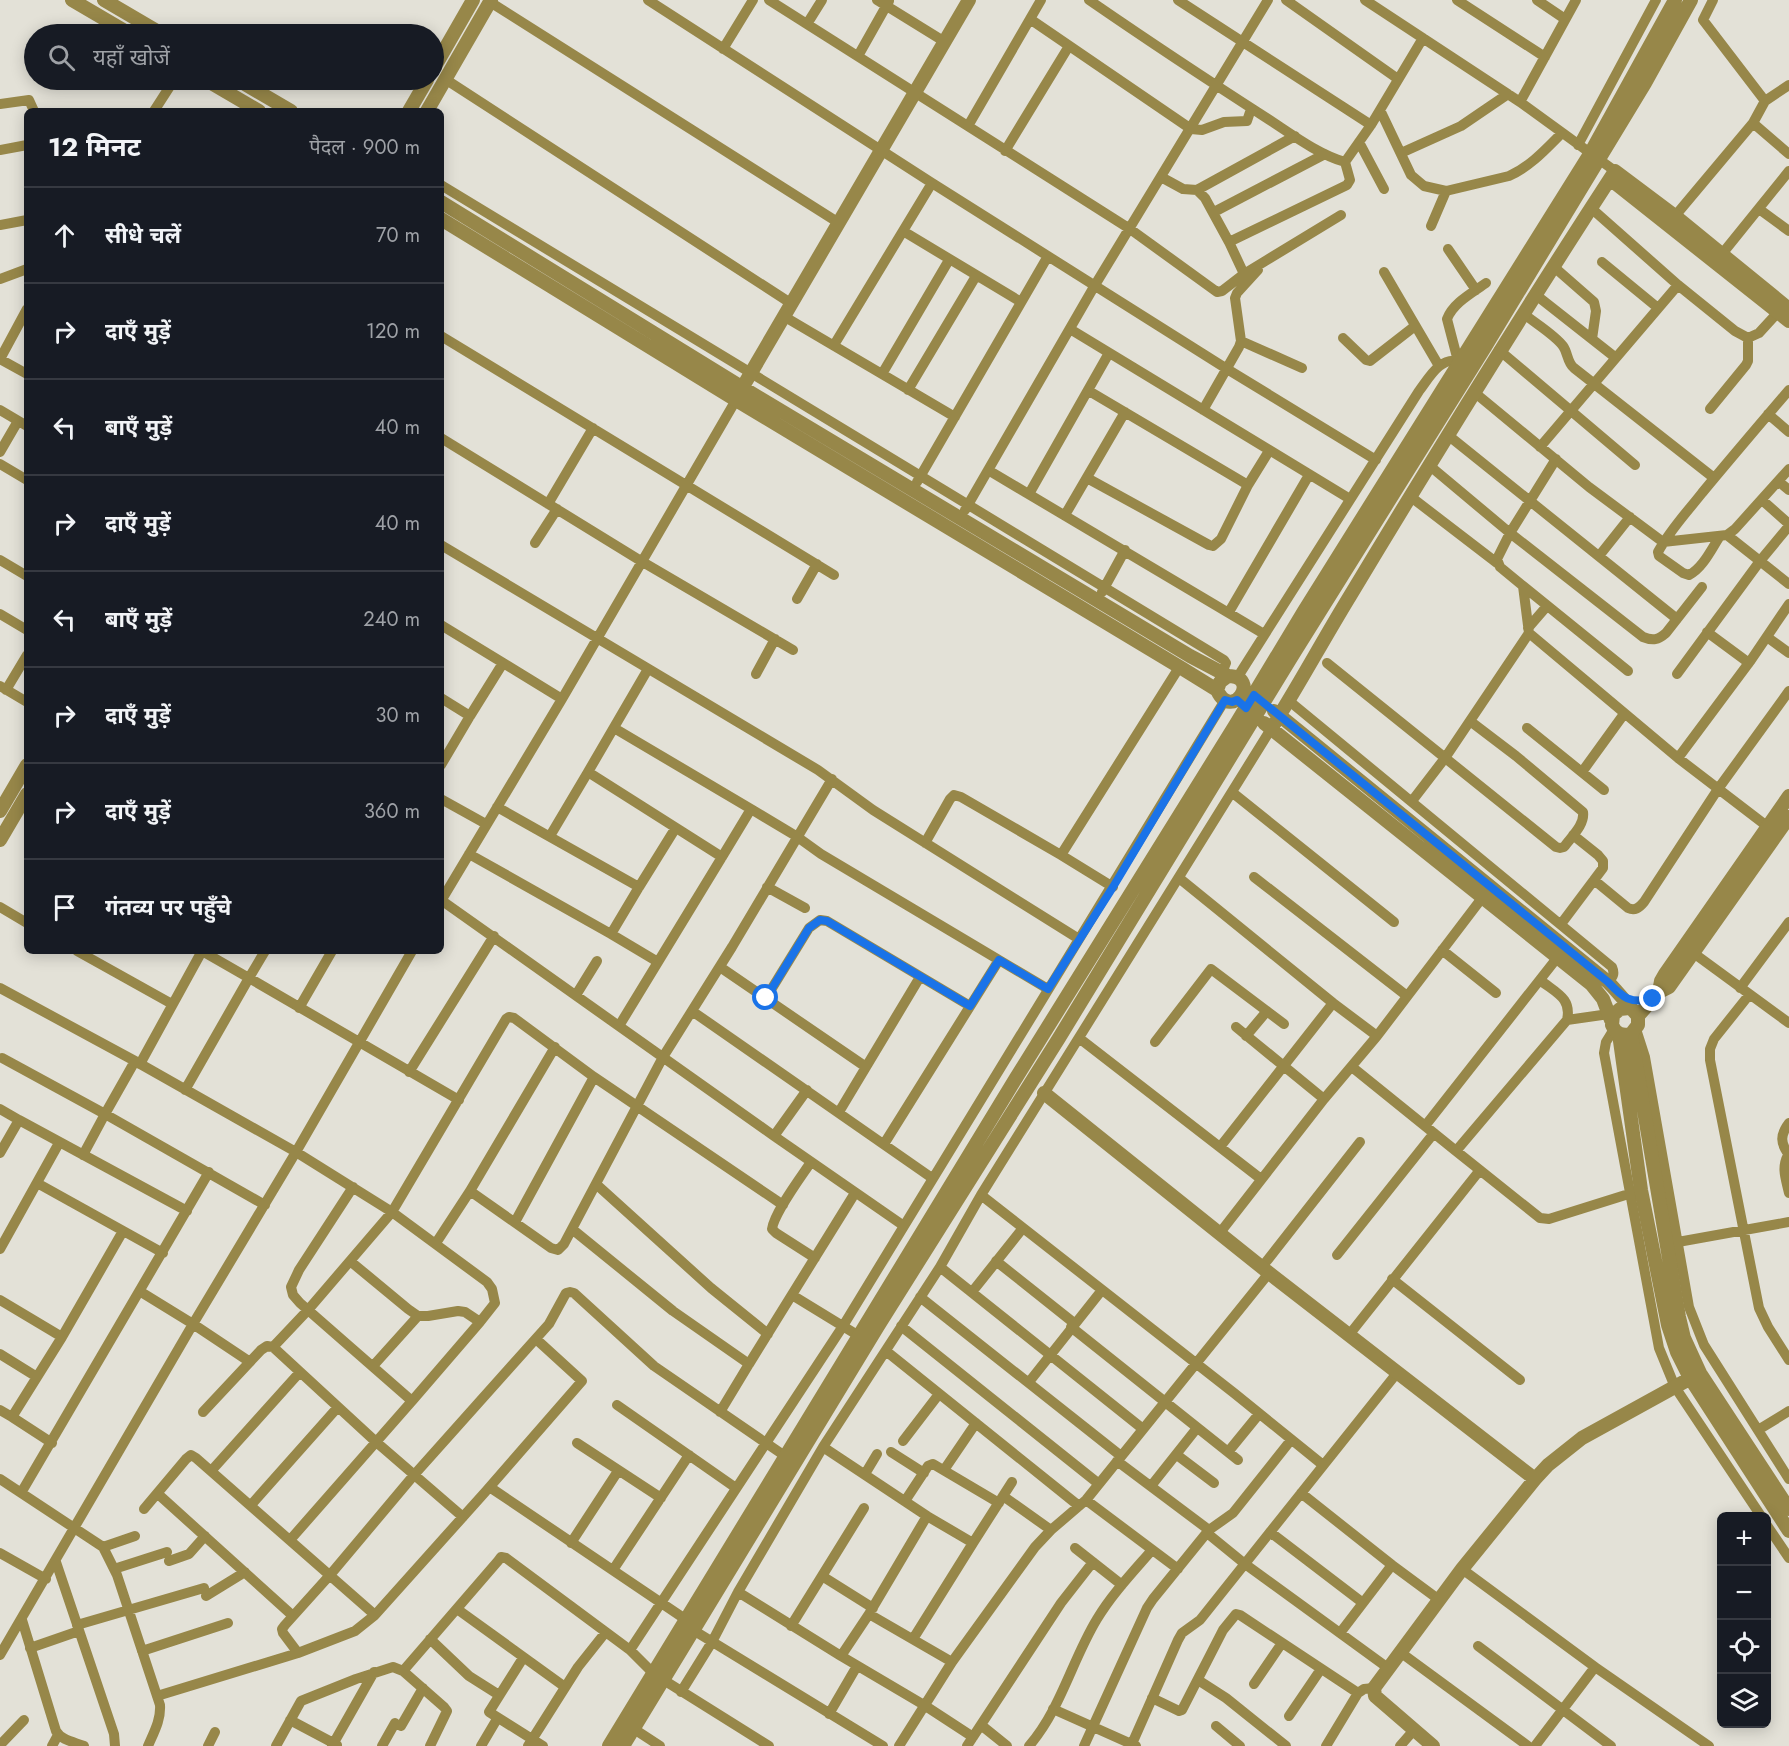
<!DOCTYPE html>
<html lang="hi">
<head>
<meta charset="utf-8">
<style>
  body { margin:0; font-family:Jost,"Noto Sans Devanagari",sans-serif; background:#242831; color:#f1f3f6 }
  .controls { position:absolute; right:18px; bottom:18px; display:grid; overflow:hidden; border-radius:9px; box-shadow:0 3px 15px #0003 }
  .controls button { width:54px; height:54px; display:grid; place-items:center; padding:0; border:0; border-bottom:2px solid #363941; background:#171b24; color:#f1f3f6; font:30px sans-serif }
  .stop { position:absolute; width:18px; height:18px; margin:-14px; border:4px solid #1a73e8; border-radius:50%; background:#fff }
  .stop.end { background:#1a73e8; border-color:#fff; box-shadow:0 2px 6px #0008 }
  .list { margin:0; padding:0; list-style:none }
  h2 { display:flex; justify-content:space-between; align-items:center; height:78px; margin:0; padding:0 24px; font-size:26px }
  h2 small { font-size:20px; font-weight:400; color:#9ea1a6 }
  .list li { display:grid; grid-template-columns:39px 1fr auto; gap:18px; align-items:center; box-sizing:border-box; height:96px; padding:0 24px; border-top:2px solid #363941 }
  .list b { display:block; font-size:22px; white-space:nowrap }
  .list em { font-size:20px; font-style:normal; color:#9ea1a6 }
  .icon { flex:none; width:33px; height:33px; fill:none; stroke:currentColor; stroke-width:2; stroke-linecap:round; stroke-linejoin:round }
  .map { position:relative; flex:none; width:1789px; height:1746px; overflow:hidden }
  .search { position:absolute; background:#171b24; box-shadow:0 3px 15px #0003; left:24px; top:24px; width:420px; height:66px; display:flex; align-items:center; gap:15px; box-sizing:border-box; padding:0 21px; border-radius:33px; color:#9ea1a6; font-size:22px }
  .panel { position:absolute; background:#171b24; box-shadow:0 3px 15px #0003; left:24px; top:108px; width:420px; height:846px; border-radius:9px }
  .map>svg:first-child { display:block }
</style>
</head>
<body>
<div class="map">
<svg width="1789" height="1746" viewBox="0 0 1789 1746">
  <rect width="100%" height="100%" fill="#e3e1d7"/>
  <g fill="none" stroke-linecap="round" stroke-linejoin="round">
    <path stroke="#978749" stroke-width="10" d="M648 0 932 183 1227 369 1376 460
      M769 0 1130 229 1217 292 1222 291 1244 274 1341 215
      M877 0 945 42
      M1089 0C1147 40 1206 79 1265 117 1290 133 1317 154 1345 162L1371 125 1423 38
      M1178 0 1371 125
      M1286 0 1398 79
      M1365 0 1520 102 1615 171
      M1457 0 1545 57
      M1537 0 1565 19
      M1713 0 1703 20 1765 101
      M490 2 839 223
      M1030 19 1191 129 1202 130 1224 122 1247 121 1251 109
      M807 24 822 0
      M723 49 753 0
      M858 56 889 1
      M445 79 792 304
      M1520 102 1576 0
      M0 104 29 100 34 111
      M1380 110 1411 175 1424 186 1446 191 1509 176C1531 166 1546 149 1562 133
      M154 111 174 80
      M1753 123 1789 154
      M968 126 1041 0
      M1359 142 1384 189
      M1578 145 1656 0
      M0 150 27 145
      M1005 151 1069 46
      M1401 153 1461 126 1508 94
      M1161 177 1183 189 1197 190 1295 136
      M441 185 1224 660 1226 663 1222 673
      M1197 190 1205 198 1229 242 1347 185 1350 180 1345 162
      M1591 208 1678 285 1735 331 1748 338 1759 333 1782 308
      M1759 209 1789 231
      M1214 212 1325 154
      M1675 216 1753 123 1765 101 1789 85
      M0 225 27 220
      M1431 226 1446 191
      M903 231 1021 302
      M1229 242 1244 274
      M1448 249 1476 290
      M1718 259 1789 171
      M1602 262 1658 308
      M1554 267 1594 302 1596 311 1592 339
      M1384 272 1439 366
      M0 279 27 269
      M1536 295 1616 358
      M1524 314C1535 323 1555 335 1563 346 1568 353 1567 362 1574 368L1714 478
      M785 317 955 417
      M1070 329 1350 499
      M441 336 834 575
      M1343 338 1366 360 1370 361 1415 326
      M1241 341 1302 368
      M834 345 932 183
      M1499 350 1635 465
      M0 359 27 309
      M0 359 27 374
      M1458 361 1447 319C1453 303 1472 293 1486 283
      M882 374 949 260
      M908 390 976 276
      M1089 391 1248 485
      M1474 392 1589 487 1663 542 1727 535 1789 584
      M1710 409 1746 365 1748 361V338
      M0 410 27 426
      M1203 410 1239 347 1241 341 1235 298 1237 293 1258 270
      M1768 414 1789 432
      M1449 436 1677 619
      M441 438 641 561 793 650
      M1540 447 1678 285
      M0 452 18 421
      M1556 459 1510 533 1497 559 1500 567 1523 586 1529 633 1678 758 1772 830
      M0 464 27 480
      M1430 466 1510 533 1643 637C1653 641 1658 640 1666 633L1702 587
      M988 470 1264 634
      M1087 478 1209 545 1213 546 1221 539 1248 485 1269 451
      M917 482 1048 256
      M1779 482 1789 490
      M1029 494 1109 353
      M1411 497 1497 563
      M1762 500 1789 524
      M548 504 593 428
      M965 510 1095 285 1268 0
      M1065 515 1125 412
      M1727 535 1735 529 1789 469
      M1720 536C1712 548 1703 568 1689 575L1683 573 1659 556 1658 552C1670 530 1687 512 1702 493 1731 458 1760 424 1789 390
      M535 543 557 509
      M441 545 818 770 873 810 1079 939
      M1599 556 1630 517
      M0 560 27 576
      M1523 586 1628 671
      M1102 592 1125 550
      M797 599 817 564
      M1229 612 1309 475
      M0 614 27 630
      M441 625 562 699
      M1528 628 1547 606
      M1707 632 1749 663
      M1767 637 1789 653
      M1327 663 1556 847 1560 848 1564 847C1571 837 1585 825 1583 812L1516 756 1470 721
      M648 669 588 772 722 857 751 809 796 836 821 854 999 960 884 1144
      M756 674 775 639
      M1677 674 1760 561 1789 526
      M1237 678 1419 391C1429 378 1441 355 1460 362
      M0 686 27 702
      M6 690 27 655
      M441 698 470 716 503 663
      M1288 700 1612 967C1615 974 1613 977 1608 982
      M614 728 751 809
      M1527 728 1604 790
      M1678 758 1751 660 1789 604
      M441 765 470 716
      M1582 772 1624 714
      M1233 793 1394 922
      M441 799 486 824
      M1412 801 1445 758 1529 633
      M497 807 639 887 611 934 658 962
      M550 836 588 772
      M925 843 950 799 954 795 961 797 1061 855
      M469 854 611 934
      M1254 877 1407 996
      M1179 878 1333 1003
      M1594 880 1628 908C1635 911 1639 908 1644 902L1718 789 1789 691
      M639 887 675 829
      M767 887 805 908
      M1113 887 1061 855 1180 666
      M441 900 774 1136 904 1226
      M441 901 562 699 736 400
      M0 907 27 923
      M1561 924 1603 868V861L1598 855 1573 835
      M1688 949 1789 1023
      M1442 950 1496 993
      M77 951 172 1004
      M265 951 249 978 459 1100
      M999 960 1048 989
      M720 967 866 1067
      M0 988 135 1061 296 1152 412 951
      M1740 988 1789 922
      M576 995 597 961
      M1749 995 1714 1039 1710 1049V1060L1759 1308 1768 1327 1789 1360
      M766 998 809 928 820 920 827 921 970 1006
      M299 1008 332 951
      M692 1011 932 1178
      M1567 1020 1609 1014
      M619 1026 722 857
      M1236 1027 1324 1099
      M1614 1029 1606 1042 1604 1053 1659 1348 1675 1387 1761 1516
      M1636 1029 1645 1057 1689 1307 1704 1345 1789 1479
      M1246 1036 1267 1011
      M1079 1038 1261 1179
      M1155 1042 1211 969 1284 1024
      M2 1058 105 1114 135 1061
      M140 1064 202 951
      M1352 1067 1456 1151 1567 1020C1572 998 1556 993 1540 980
      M409 1072 494 936
      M185 1090 249 978 202 951
      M0 1109 19 1120 0 1153
      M839 1112 920 977
      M19 1120 187 1211
      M1789 1123C1780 1135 1780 1143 1789 1155
      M1425 1126 1557 958
      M774 1136 807 1090
      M1220 1147 1333 1003 1377 1036
      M1456 1151 1540 1218 1549 1219 1635 1192
      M83 1155 105 1114 265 1205
      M1788 1155C1781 1168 1786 1179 1789 1193
      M811 1162C801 1177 774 1213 772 1229L776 1233 815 1258
      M37 1183 163 1253
      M596 1184 711 1288 768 1334
      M470 1191 551 1248 558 1250 564 1244 663 1057 732 947 832 779
      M981 1195 1234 1393 1323 1465
      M515 1222 594 1077
      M572 1229 673 1311 749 1364 720 1412
      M1219 1234 1324 1099 1377 1036 1482 898
      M1678 1242 1789 1222
      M436 1243 470 1191 555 1047
      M0 1249 59 1143
      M1337 1255 1434 1133
      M996 1261 1074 1323
      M940 1267 1143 1429
      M1262 1267 1360 1142
      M1392 1279 1520 1380
      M141 1292 193 1324 250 1362
      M972 1292 1023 1228
      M792 1295 859 1336
      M920 1297 1121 1456
      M0 1300 62 1337 37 1377 0 1354
      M901 1326 1099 1484
      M1071 1327 1238 1460
      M1349 1335 1480 1170
      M62 1337 123 1231
      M273 1347 308 1310 392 1212 506 1019 509 1017 514 1018 594 1077 783 1205
      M886 1351 1079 1506
      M749 1364 855 1193
      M373 1366 418 1316
      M37 1377 12 1417 52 1443
      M1029 1382 1102 1290
      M412 1401 480 1322
      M617 1405 736 1488
      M0 1410 12 1417
      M203 1412 261 1350 267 1346 273 1347 375 1441 463 1517
      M1758 1430 1789 1411
      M903 1441 939 1394
      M577 1443 661 1498
      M823 1447 927 1516 869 1614 841 1656 924 1705 973 1737
      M891 1452 924 1473
      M1228 1452 1259 1414
      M1177 1455 1214 1483
      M1117 1461 1209 1530
      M212 1470 300 1372
      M944 1470 976 1423
      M865 1474 877 1454
      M0 1479 103 1547 117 1575 160 1705C161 1720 154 1732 148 1746
      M1151 1486 1197 1428
      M487 1490 582 1381 536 1339
      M21 1493 209 1172
      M1301 1493 1392 1565
      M158 1494 293 1616
      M1003 1496 1051 1530
      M1086 1500 1178 1569
      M905 1501 928 1466 933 1464 999 1503
      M251 1505 338 1407
      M864 1508 822 1576 873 1608
      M144 1509 186 1459 191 1455 196 1458 375 1615
      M1766 1524 1789 1558
      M1270 1532 1363 1603
      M1207 1533 1245 1564 1388 1668
      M290 1540 412 1401 300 1303 293 1295 291 1287 299 1270 353 1187
      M571 1543 618 1471
      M973 1543 1012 1482
      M103 1547 135 1536
      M1075 1548 1122 1585
      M0 1553 46 1579
      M169 1561 189 1554 205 1536
      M56 1562 114 1734 115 1746
      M114 1569 167 1552
      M1462 1569 1595 1667 1709 1746
      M613 1570 689 1455
      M738 1592 841 1656
      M206 1596 245 1572
      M457 1609 565 1687
      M869 1614 952 1662
      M22 1620 56 1731C61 1740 74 1742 84 1746
      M77 1625 204 1588
      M791 1626 822 1576
      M693 1630 883 1746
      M1340 1633 1392 1565 1438 1599
      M430 1639 469 1676 499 1695
      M913 1639 973 1543 927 1516
      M1478 1646 1611 1746
      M30 1648 79 1631
      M630 1650 843 1326 1225 700
      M142 1651 228 1623
      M1400 1652 1528 1746
      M298 1653 355 1631 375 1615 487 1490 491 1488 691 1623
      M0 1655 193 1324 296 1152 392 1212 487 1282 492 1289 495 1303 480 1322 465 1312 458 1311 428 1316H418L408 1309 350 1261
      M523 1658 489 1712 543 1746
      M403 1671 498 1561 501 1557 506 1558 630 1650 654 1674 769 1746
      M1198 1680 1226 1698 1286 1746
      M1254 1684 1282 1643
      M681 1692 712 1642 738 1592 823 1447 940 1267 981 1195 1271 729
      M157 1696 298 1653 283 1633 282 1629 285 1625 330 1575 414 1475 549 1324 566 1293 570 1292 574 1293 654 1366 785 1456
      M1152 1698 1179 1711 1182 1710 1223 1630 1236 1614 1240 1615 1358 1693
      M1053 1709 1136 1746
      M829 1714 857 1666
      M1289 1716 1321 1669
      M290 1720 337 1745
      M981 1725 1007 1746
      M401 1726 423 1688
      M1216 1726 1240 1746
      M634 1729 660 1746
      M0 1745 24 1720
      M52 1746 58 1735
      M208 1746 215 1732
      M276 1746 301 1701 356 1679 393 1667 403 1671 444 1707 447 1711 430 1746
      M332 1746 374 1672
      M382 1746 395 1723
      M481 1746 497 1719
      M528 1746 578 1667 605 1633
      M899 1746 952 1662 1035 1547 1051 1530 1086 1500 1269 1273
      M967 1746 1061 1603 1093 1562
      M1029 1746C1061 1709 1072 1660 1097 1619 1112 1594 1133 1572 1152 1550
      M1084 1746 1147 1608 1153 1599 1209 1530 1233 1513 1291 1440
      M1131 1746 1178 1640 1182 1633 1200 1620 1397 1373
      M1326 1746 1358 1693 1364 1689 1374 1688
      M1400 1746 1414 1730
      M1535 1746 1595 1667"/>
    <path stroke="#978749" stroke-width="14" d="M72 0 130 34
      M104 0 162 34
      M434 68 473 0
      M206 80 259 111
      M238 80 291 111
      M409 111 427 80
      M427 111 491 0
      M1610 179 1789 321
      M441 202 743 388 1190 656 1228 676
      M441 219 736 400 1183 669 1217 690C1232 723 1262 676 1228 676L1220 682 1217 690
      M738 395 969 0
      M1274 711 1608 982C1619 993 1628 1005 1638 1016V1025L1631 1034C1622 1036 1616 1034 1612 1025L1613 1015 1620 1009 1629 1008
      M1264 723 1591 984 1603 999 1611 1020
      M1271 729C1299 685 1323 640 1350 596 1436 453 1524 311 1615 171L1675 216 1789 309
      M0 811 27 765
      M0 840 27 794
      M1659 992 1661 981 1665 974 1789 796
      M1638 1016 1659 992 1669 987 1789 817
      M1619 1034 1641 1190 1668 1325 1677 1352 1690 1378 1789 1531
      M1631 1034 1679 1317 1684 1338 1700 1373 1789 1509
      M1044 1093 1269 1273 1535 1479
      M609 1746 1016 1078 1236 724 1304 611 1590 154 1675 0
      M623 1746 878 1326 1059 1038 1292 656 1485 347 1645 83 1691 0
      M1433 1746 1375 1696 1374 1688 1462 1569 1535 1479 1548 1465 1582 1438 1700 1373"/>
  </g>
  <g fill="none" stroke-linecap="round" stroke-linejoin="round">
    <path stroke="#1a73e8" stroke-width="8" d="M766 998 809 928 820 920 827 921 970 1006 999 960 1048 989 1113 887 1225 700 1232 702 1237 700 1246 708 1254 695 1608 982C1623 998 1630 1004 1653 999"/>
  </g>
</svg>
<div class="controls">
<button>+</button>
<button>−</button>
<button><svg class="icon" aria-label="locate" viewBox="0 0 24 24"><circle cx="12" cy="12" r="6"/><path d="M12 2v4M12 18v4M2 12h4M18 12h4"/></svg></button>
<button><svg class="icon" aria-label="layers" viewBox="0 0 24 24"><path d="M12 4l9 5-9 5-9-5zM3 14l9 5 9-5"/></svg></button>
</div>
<div class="stop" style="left:766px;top:998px"></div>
<div class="stop end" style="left:1653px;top:999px"></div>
<div class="search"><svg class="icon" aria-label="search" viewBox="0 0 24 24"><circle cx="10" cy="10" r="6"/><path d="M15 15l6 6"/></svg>यहाँ खोजें</div>
<section class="panel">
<h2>12 मिनट<small>पैदल · 900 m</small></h2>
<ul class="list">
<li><svg class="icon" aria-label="ahead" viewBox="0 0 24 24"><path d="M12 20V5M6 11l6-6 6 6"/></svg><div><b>सीधे चलें</b></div><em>70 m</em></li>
<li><svg class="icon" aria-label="right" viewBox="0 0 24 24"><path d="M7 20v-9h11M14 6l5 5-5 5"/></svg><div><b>दाएँ मुड़ें</b></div><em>120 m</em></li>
<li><svg class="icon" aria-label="left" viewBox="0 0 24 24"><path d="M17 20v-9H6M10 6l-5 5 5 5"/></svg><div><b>बाएँ मुड़ें</b></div><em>40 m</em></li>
<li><svg class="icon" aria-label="right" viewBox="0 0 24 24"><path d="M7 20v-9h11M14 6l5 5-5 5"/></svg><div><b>दाएँ मुड़ें</b></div><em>40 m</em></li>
<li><svg class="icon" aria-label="left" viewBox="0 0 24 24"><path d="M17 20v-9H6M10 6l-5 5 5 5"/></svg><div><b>बाएँ मुड़ें</b></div><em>240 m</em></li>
<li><svg class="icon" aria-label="right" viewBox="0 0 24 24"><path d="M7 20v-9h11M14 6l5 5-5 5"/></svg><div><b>दाएँ मुड़ें</b></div><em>30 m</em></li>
<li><svg class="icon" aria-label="right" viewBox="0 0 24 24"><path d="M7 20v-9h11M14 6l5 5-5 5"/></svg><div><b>दाएँ मुड़ें</b></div><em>360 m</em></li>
<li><svg class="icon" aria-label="arrive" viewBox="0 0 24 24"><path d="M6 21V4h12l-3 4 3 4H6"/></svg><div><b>गंतव्य पर पहुँचे</b></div></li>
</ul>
</section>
</div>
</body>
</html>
